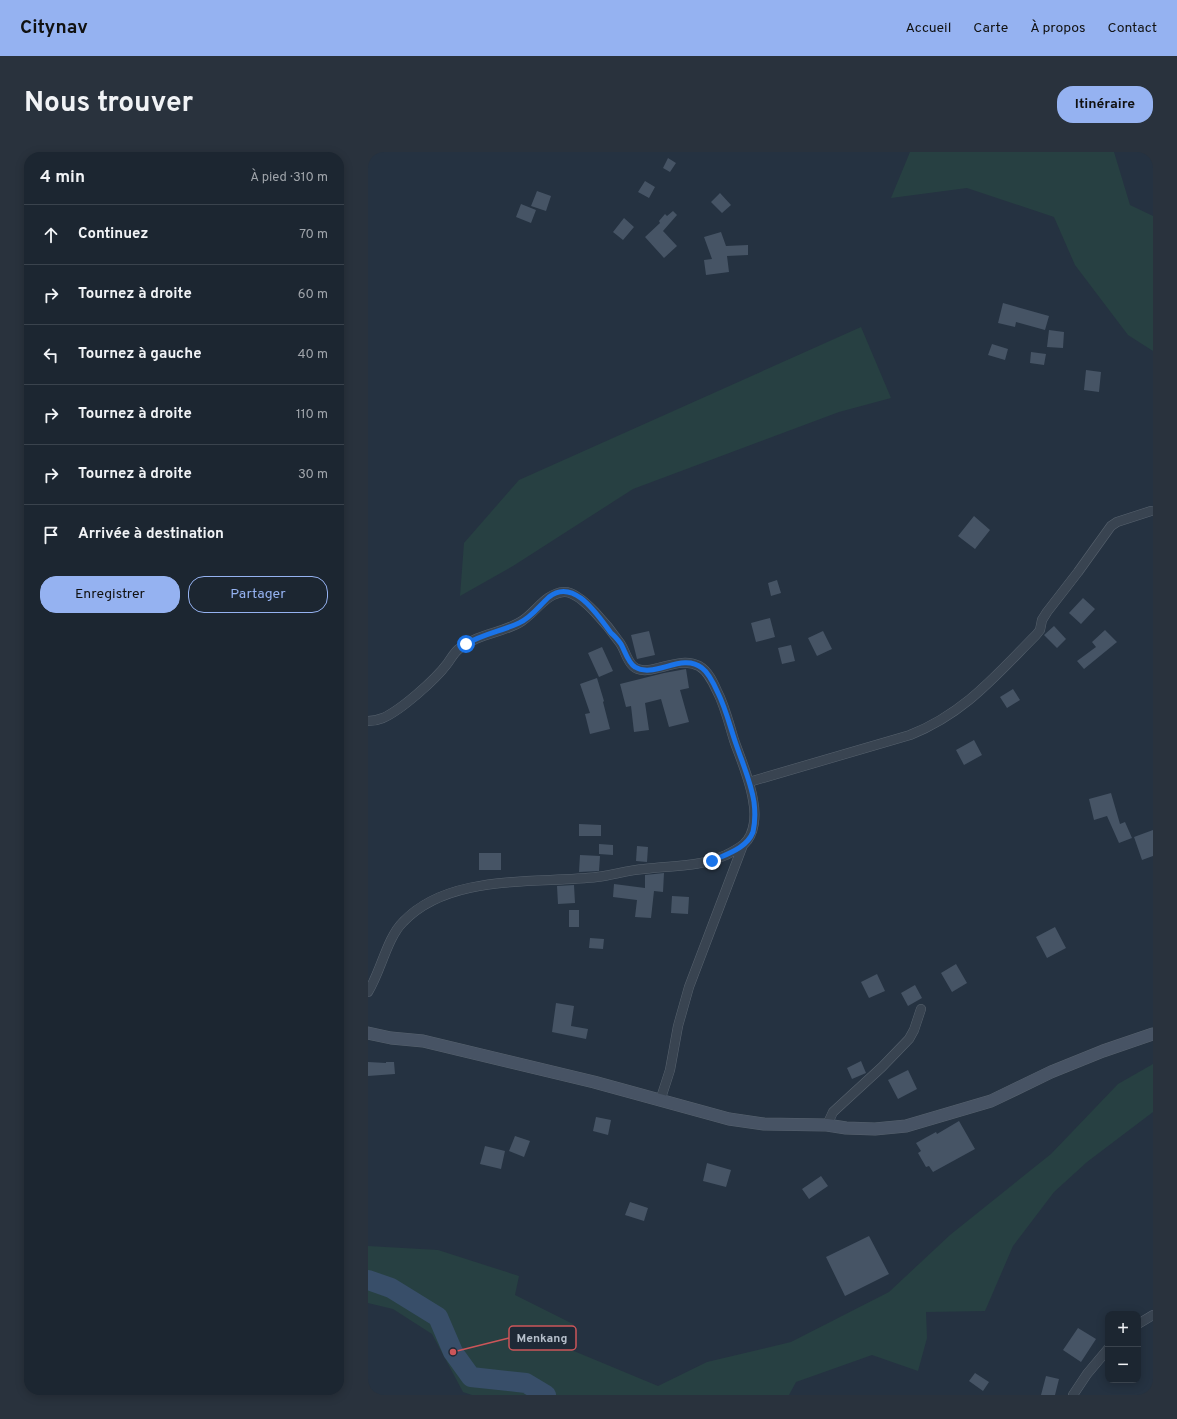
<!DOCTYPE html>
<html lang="fr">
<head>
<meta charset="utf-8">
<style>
  body { margin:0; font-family:Overpass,sans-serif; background:#29323d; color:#f1f3f6 }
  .controls { position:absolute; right:12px; bottom:12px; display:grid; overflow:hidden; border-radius:8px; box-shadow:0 2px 10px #0003 }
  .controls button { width:36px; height:36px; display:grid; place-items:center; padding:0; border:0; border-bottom:1px solid #3a434d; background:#1c2631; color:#f1f3f6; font:20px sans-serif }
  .stop { position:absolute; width:12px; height:12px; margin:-9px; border:3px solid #1a73e8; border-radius:50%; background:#fff }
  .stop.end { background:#1a73e8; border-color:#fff; box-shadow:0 1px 4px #0008 }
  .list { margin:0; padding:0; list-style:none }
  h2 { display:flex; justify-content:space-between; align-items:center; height:52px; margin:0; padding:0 16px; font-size:17px }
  h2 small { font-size:13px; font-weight:400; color:#a0a5ab }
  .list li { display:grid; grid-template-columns:26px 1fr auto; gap:12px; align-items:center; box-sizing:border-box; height:60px; padding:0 16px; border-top:1px solid #3a434d }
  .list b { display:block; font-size:15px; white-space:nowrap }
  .list em { font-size:13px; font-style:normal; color:#a0a5ab }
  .actions { display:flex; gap:8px; padding:12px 16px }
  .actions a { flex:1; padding:9px 0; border:1px solid #95b2f1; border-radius:16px; text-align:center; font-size:14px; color:#95b2f1 }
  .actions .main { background:#95b2f1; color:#111 }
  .icon { flex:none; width:22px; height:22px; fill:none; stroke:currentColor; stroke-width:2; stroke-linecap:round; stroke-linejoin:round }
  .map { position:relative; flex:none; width:785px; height:1243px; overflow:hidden; border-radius:16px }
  header { display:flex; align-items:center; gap:24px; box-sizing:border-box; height:56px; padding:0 20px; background:#95b2f1; color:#111 }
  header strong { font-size:19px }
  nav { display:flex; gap:22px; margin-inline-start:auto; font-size:14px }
  .intro { display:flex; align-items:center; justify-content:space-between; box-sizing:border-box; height:96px; padding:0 24px }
  h1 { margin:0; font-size:28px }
  .button { padding:10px 18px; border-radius:16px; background:#95b2f1; color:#111; font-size:14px; font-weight:700 }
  main { display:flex; gap:24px; padding:0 24px }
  aside { flex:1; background:#1c2631; border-radius:16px; box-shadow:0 2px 10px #0003 }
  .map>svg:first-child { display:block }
</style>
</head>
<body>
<header>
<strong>Citynav</strong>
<nav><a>Accueil</a><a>Carte</a><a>À propos</a><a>Contact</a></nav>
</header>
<div class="intro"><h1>Nous trouver</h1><a class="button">Itinéraire</a></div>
<main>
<aside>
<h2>4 min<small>À pied · 310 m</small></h2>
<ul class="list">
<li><svg class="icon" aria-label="ahead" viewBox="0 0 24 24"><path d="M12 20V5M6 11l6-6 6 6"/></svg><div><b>Continuez</b></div><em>70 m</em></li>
<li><svg class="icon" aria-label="right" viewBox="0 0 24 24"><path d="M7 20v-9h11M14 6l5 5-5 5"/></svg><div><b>Tournez à droite</b></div><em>60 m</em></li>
<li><svg class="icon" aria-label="left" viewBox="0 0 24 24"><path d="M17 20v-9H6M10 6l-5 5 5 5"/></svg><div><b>Tournez à gauche</b></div><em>40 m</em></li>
<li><svg class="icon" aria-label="right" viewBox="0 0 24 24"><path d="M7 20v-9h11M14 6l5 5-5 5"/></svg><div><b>Tournez à droite</b></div><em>110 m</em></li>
<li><svg class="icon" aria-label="right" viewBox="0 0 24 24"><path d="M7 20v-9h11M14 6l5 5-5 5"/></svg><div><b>Tournez à droite</b></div><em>30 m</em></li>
<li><svg class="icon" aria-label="arrive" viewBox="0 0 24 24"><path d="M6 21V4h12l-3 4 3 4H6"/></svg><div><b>Arrivée à destination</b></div></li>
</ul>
<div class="actions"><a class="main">Enregistrer</a><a>Partager</a></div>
</aside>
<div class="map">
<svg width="785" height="1243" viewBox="0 0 785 1243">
  <rect width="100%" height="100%" fill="#253241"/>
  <path fill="#274042" d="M542 0H746L762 53 785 64V199L760 183 707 113 686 65 599 36 523 46Z
    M493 175 523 246 471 260 265 337 145 414 92 444 96 391 151 328Z
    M785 912V960L719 1010 686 1040 645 1094 617 1159 558 1160 559 1186 550 1219 504 1203 428 1230 421 1243H104L95 1240 64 1182 25 1157 0 1151V1094L70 1098 151 1124 147 1143 205 1172 201 1197 290 1234 339 1210 423 1190 521 1140 582 1083 683 1002 750 932Z"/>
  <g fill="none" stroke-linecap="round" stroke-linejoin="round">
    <path stroke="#384e69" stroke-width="20" d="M0 1128 23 1136 70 1165 85 1200 103 1225 158 1231 178 1243"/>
  </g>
  <path fill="#465465" d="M300 6 308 11 302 20 295 16Z
    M277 29 287 35 281 46 270 40Z
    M169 39 183 44 178 59 163 54Z
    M352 41 363 53 354 61 343 50Z
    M153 52 168 58 163 71 148 65Z
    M305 59 309 63 295 79 309 94 296 106 277 85 292 71 291 69 297 62 299 64Z
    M256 66 266 75 255 88 245 80Z
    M353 80 358 94 380 93V103L359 104 361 120 338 123 336 108 344 107 336 85Z
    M635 151 681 164 677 178 648 170 647 175 630 171Z
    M681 178 696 180 695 196 679 195Z
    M624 192 640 197 637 208 620 203Z
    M663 200 678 202 676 213 662 211Z
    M718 218 733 220 731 240 716 238Z
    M606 364 622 378 607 397 590 384Z
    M409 428 413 441 403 444 400 431Z
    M715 446 727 457 713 472 701 461Z
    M402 466 407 485 388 490 383 471Z
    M686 474 698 487 689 496 676 483Z
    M737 478 749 490 716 517 709 509 728 495 724 490Z
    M281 479 287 503 269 507 263 483Z
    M455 479 464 497 449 504 440 486Z
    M423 493 427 509 414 512 410 496Z
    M234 495 245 519 231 525 220 501Z
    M318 517 321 536 312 538 321 570 301 575 293 547 277 551 281 578 266 580 263 554 258 555 252 532 296 521Z
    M229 526 236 549 235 550 242 577 222 582 217 562 222 561 212 532Z
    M645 537 652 548 639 556 632 545Z
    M606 588 614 603 596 613 588 598Z
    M743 641 752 672 757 670 764 686 751 691 739 664 726 668 721 647Z
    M211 672 233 673V684H211Z
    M785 678V704L774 708 766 685Z
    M231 692 245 693V703L231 702Z
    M269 694 280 695 279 710 268 709Z
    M111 701H133V718H111Z
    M212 703 232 704 231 719 211 720Z
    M296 721 295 740 286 739 283 766 267 765 269 748 245 745 246 732 277 736V723Z
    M206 733 207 751 190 752 189 734Z
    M304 744 321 745 320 762 303 761Z
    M201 758H211V775H201Z
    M687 775 698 796 679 806 668 785Z
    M222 786 236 787 235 797 221 796Z
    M588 812 599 831 584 840 573 821Z
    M509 822 517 839 501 846 493 830Z
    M547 833 554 846 540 854 533 841Z
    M188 851 206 854 203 874 220 877 218 887 184 880Z
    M493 909 498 921 484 927 479 916Z
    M0 910 18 911V910H26L27 922 0 924Z
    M540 918 549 937 530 947 520 928Z
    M228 965 243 968 240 983 225 979Z
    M591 969 607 997 565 1020 561 1014 558 1015 550 1001 553 999 548 991 568 980 569 982Z
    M147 984 162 989 156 1005 141 999Z
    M117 994 137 999 133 1017 112 1012Z
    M339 1011 363 1018 358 1035 335 1029Z
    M453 1024 460 1034 441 1047 434 1037Z
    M262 1050 280 1056 276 1069 257 1063Z
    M501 1084 521 1122 477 1144 458 1105Z
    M710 1176 728 1187 713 1210 695 1198Z
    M607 1221 621 1230 615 1239 601 1229Z
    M678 1224 691 1227 687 1243H673Z"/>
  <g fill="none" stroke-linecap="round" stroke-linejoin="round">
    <defs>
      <path id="street" d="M0 569C5 569 10 568 15 566 33 558 67 528 79 512 83 507 86 500 92 496 111 481 136 481 154 469 168 460 178 441 196 440 213 439 243 478 252 491 257 498 259 509 265 514 271 520 283 518 290 516 303 513 318 507 331 514 340 519 345 530 349 539 357 554 361 572 366 588 373 608 382 628 385 648 388 663 387 682 376 692 370 697 364 700 358 703 328 716 306 713 276 717 260 718 245 723 229 725 168 732 81 721 35 770 19 786 13 819 0 840
        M381 630 542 583C597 561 627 524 668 483L672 478 674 468 679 460 710 420 743 374 749 370 783 359
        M292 949 302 918 310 874 321 835 375 693
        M459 973 465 960 514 915 541 887 546 878 553 857
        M770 1172 785 1163
        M705 1243 719 1222 740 1197"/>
      <path id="secondary" d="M0 881 23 886 55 889 226 930 361 967 396 972 459 973 478 976 507 977 538 974 623 949 683 920 735 899 785 882"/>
    </defs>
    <use href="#street" stroke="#57626e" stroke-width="10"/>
    <use href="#secondary" stroke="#57626e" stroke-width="13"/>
    <use href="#street" stroke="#394451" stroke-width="9"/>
    <use href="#secondary" stroke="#475364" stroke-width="12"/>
  </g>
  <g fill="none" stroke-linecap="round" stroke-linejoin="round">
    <path stroke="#1a73e8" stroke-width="5" d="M98 492C115 482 134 479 151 471 163 466 171 454 181 445 206 425 230 464 243 481 247 484 250 488 253 492 257 499 260 511 267 515 286 527 314 500 334 516 341 521 346 532 350 541 358 557 362 575 368 592 374 610 383 630 386 650 387 658 387 671 385 680 379 696 359 702 344 709"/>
  </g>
  <path fill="none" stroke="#cc5559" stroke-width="1.5" d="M85 1200L141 1186"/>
  <circle fill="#cc5559" stroke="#1e2936" stroke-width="1.5" cx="85" cy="1200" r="4"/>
  <rect fill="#1e2936" stroke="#cc5559" stroke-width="1.5" x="141" y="1174" width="67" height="24" rx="4"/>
  <g font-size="12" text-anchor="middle" font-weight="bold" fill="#b6bfcb">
    <text x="174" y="1190">Menkang</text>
  </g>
</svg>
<div class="controls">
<button>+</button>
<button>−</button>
</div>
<div class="stop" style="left:98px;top:492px"></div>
<div class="stop end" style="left:344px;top:709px"></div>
</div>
</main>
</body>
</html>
